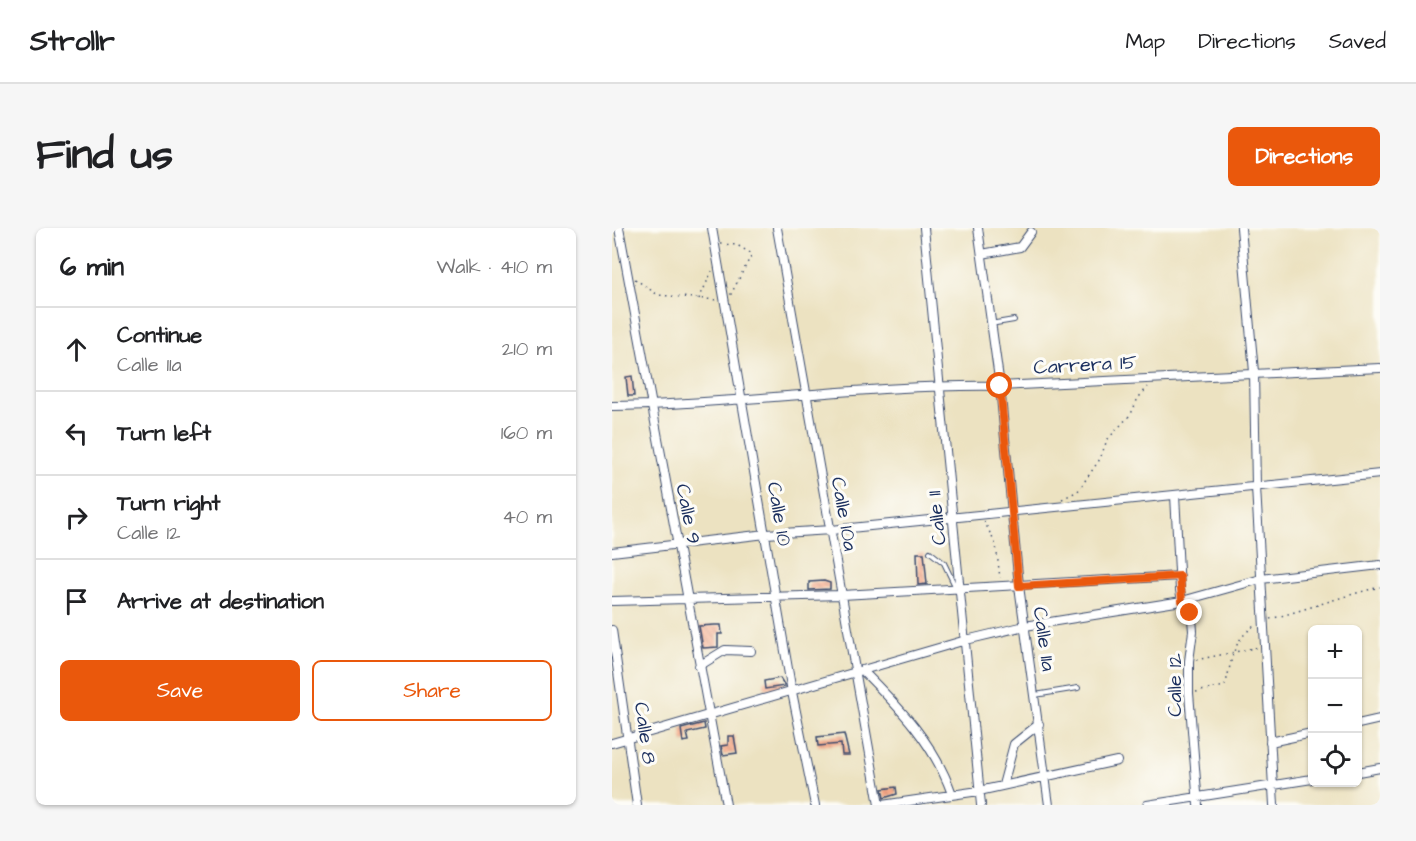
<!DOCTYPE html>
<html lang="en">
<head>
<meta charset="utf-8">
<style>
  body { margin:0; font-family:"Architects Daughter",sans-serif; background:#f6f6f6; color:#202124 }
  .controls { position:absolute; right:18px; bottom:18px; display:grid; overflow:hidden; border-radius:9px; box-shadow:0 2px 4px #0004 }
  .controls button { width:54px; height:54px; display:grid; place-items:center; padding:0; border:0; border-bottom:2px solid #e0e0e0; background:#fff; color:#202124; font:30px sans-serif }
  .stop { position:absolute; width:18px; height:18px; margin:-14px; border:4px solid #ea580c; border-radius:50%; background:#fff }
  .stop.end { background:#ea580c; border-color:#fff; box-shadow:0 2px 6px #0008 }
  .list { margin:0; padding:0; list-style:none }
  h2 { display:flex; justify-content:space-between; align-items:center; height:78px; margin:0; padding:0 24px; font-size:26px }
  h2 small { font-size:20px; font-weight:400; color:#757577 }
  .list li { display:grid; grid-template-columns:39px 1fr auto; gap:18px; align-items:center; box-sizing:border-box; height:84px; padding:0 24px; border-top:2px solid #e0e0e0 }
  .list b { display:block; font-size:22px; white-space:nowrap }
  .list p { margin:0; font-size:20px; white-space:nowrap; color:#757577 }
  .list em { font-size:20px; font-style:normal; color:#757577 }
  .actions { display:flex; gap:12px; padding:18px 24px }
  .actions a { flex:1; padding:14px 0; border:2px solid #ea580c; border-radius:9px; text-align:center; font-size:21px; color:#ea580c }
  .actions .main { background:#ea580c; color:#fff }
  .icon { flex:none; width:33px; height:33px; fill:none; stroke:currentColor; stroke-width:2; stroke-linecap:round; stroke-linejoin:round }
  .map { position:relative; flex:none; width:768px; height:577px; overflow:hidden; border-radius:9px }
  header { display:flex; align-items:center; gap:36px; box-sizing:border-box; height:84px; padding:0 30px; background:#fff; border-bottom:2px solid #e0e0e0 }
  header strong { font-size:28px }
  nav { display:flex; gap:33px; margin-inline-start:auto; font-size:21px }
  .intro { display:flex; align-items:center; justify-content:space-between; box-sizing:border-box; height:144px; padding:0 36px }
  h1 { margin:0; font-size:42px }
  .button { padding:15px 27px; border-radius:9px; background:#ea580c; color:#fff; font-size:21px; font-weight:700 }
  main { display:flex; gap:36px; padding:0 36px }
  aside { flex:1; background:#fff; border-radius:9px; box-shadow:0 2px 4px #0004 }
  .map>svg:first-child { display:block }
</style>
</head>
<body>
<header>
<strong>Strollr</strong>
<nav><a>Map</a><a>Directions</a><a>Saved</a></nav>
</header>
<div class="intro"><h1>Find us</h1><a class="button">Directions</a></div>
<main>
<aside>
<h2>6 min<small>Walk · 410 m</small></h2>
<ul class="list">
<li><svg class="icon" aria-label="ahead" viewBox="0 0 24 24"><path d="M12 20V5M6 11l6-6 6 6"/></svg><div><b>Continue</b><p>Calle 11a</p></div><em>210 m</em></li>
<li><svg class="icon" aria-label="left" viewBox="0 0 24 24"><path d="M17 20v-9H6M10 6l-5 5 5 5"/></svg><div><b>Turn left</b></div><em>160 m</em></li>
<li><svg class="icon" aria-label="right" viewBox="0 0 24 24"><path d="M7 20v-9h11M14 6l5 5-5 5"/></svg><div><b>Turn right</b><p>Calle 12</p></div><em>40 m</em></li>
<li><svg class="icon" aria-label="arrive" viewBox="0 0 24 24"><path d="M6 21V4h12l-3 4 3 4H6"/></svg><div><b>Arrive at destination</b></div></li>
</ul>
<div class="actions"><a class="main">Save</a><a>Share</a></div>
</aside>
<div class="map">
<svg width="768" height="577" viewBox="0 0 768 577">
  <defs>
    <pattern id="building-back-hatch" width="6" height="6" patternUnits="userSpaceOnUse" patternTransform="scale(1.5)"><rect width="6" height="6" fill="#f7a785"/><path d="M-1 5l2 2M0 0l6 6M5-1l2 2" fill="none" stroke="#c78870"/></pattern>
  </defs>
  <rect width="100%" height="100%" fill="#fdfcf7"/>
  <filter id="ink" filterUnits="userSpaceOnUse"><feTurbulence type="fractalNoise" baseFrequency=".0167" numOctaves="2"/><feDisplacementMap in="SourceGraphic" scale="12" xChannelSelector="R" yChannelSelector="G"/><feConvolveMatrix kernelMatrix="1 2 1 2 8 2 1 2 1" color-interpolation-filters="sRGB"/></filter>
  <filter id="wash" filterUnits="userSpaceOnUse"><feTurbulence type="fractalNoise" baseFrequency=".008" numOctaves="4" result="noise"/><feDisplacementMap in="SourceGraphic" scale="24" xChannelSelector="R" yChannelSelector="G"/><feGaussianBlur stdDeviation="1.35" result="paint"/><feColorMatrix in="noise" values="0 0 0 0 0 0 0 0 0 0 0 0 0 0 0 0 0 1.4 0 .05"/><feComposite in="paint" operator="in"/></filter>
  <g filter="url(#wash)">
    <rect width="100%" height="100%" fill="#ece2c1"/>
    <g id="blocks">
      <path fill="url(#building-back-hatch)" d="M20 148 22 168H16L14 149Z
        M305 325H312L315 356 306 357Z
        M212 353 218 355V361L197 362V354Z
        M103 397H109L110 406H106V419L91 420 87 398Z
        M168 450 173 458 153 461 152 453Z
        M92 495 93 501 75 505 77 513 71 514 69 501Z
        M232 506 237 527H230L229 516 206 518 205 509Z
        M116 508H122L125 525 111 527 109 518 116 517Z
        M284 559 285 566 272 570 270 561Z"/>
    </g>
  </g>
  <g filter="url(#ink)">
    <use href="#blocks" fill-opacity="0" stroke="#3a4a6d" stroke-width="1.5"/>
    <g fill="none" stroke-linecap="round" stroke-linejoin="round">
      <defs>
        <path id="lane" d="M378 96 402 92
          M318 324 332 335 344 360
          M423 467 466 460"/>
        <path id="street" d="M7 0 114 577
          M100 0 180 464 203 577
          M165 0 267 577
          M312 0 369 577
          M366 0 388 158 407 358 437 577
          M629 0 642 144 644 259 662 577
          M370 26 408 19 419 4
          M0 178C130 176 258 156 388 158L768 140
          M563 267 568 362 570 373 580 391 581 403 577 433V465L586 577
          M0 324 154 306 219 302 768 246
          M0 373 230 367 568 348
          M0 402 25 577
          M87 438 113 422 139 423
          M250 442C288 480 322 515 340 566
          M746 496 768 491
          M658 514 700 505
          M0 515 354 412 413 398 570 373 649 351 768 337
          M746 544 768 540
          M391 557 402 516 427 496
          M270 577 367 563 505 533
          M535 577 700 551"/>
      </defs>
      <use href="#lane" stroke="#3a4a6d" stroke-width="6"/>
      <use href="#street" stroke="#3a4a6d" stroke-width="10"/>
      <path stroke="#3a4a6d" stroke-width="1.5" stroke-dasharray="1.5 4.5" stroke-linecap="butt" d="M109 16 125 17 140 26 118 68
        M23 51 46 67 105 72
        M87 71 100 43
        M450 271 466 263 488 231 495 212 519 186 526 170 536 159
        M372 293 384 317 388 350
        M658 391C696 381 730 368 768 359
        M584 432 647 419
        M584 464 613 458C621 430 619 413 645 396"/>
      <use href="#lane" stroke="#fff" stroke-width="4"/>
      <use href="#street" stroke="#fff" stroke-width="8"/>
    </g>
  </g>
  <g fill="none" stroke-linecap="round" stroke-linejoin="round" filter="url(#ink)">
    <path stroke="#ea580c" stroke-width="8" d="M388 158 407 358 568 348 570 373 578 385"/>
  </g>
  <g text-anchor="middle" dominant-baseline="central" stroke-width="6" stroke-linejoin="round" paint-order="stroke">
    <g font-size="20" fill="#1b2f5e" stroke="#fdfcf7">
      <text transform="translate(473 137) rotate(-3)">Carrera 15</text>
      <text transform="translate(76 286) rotate(79)">Calle 9</text>
      <text transform="translate(167 286) rotate(80)">Calle 10</text>
      <text transform="translate(232 286) rotate(80)">Calle 10a</text>
      <text transform="translate(325 290) rotate(-96)">Calle 11</text>
      <text transform="translate(432 411) rotate(82)">Calle 11a</text>
      <text transform="translate(563 457) rotate(-90)">Calle 12</text>
      <text transform="translate(33 505) rotate(82)">Calle 8</text>
    </g>
  </g>
</svg>
<div class="controls">
<button>+</button>
<button>−</button>
<button><svg class="icon" aria-label="locate" viewBox="0 0 24 24"><circle cx="12" cy="12" r="6"/><path d="M12 2v4M12 18v4M2 12h4M18 12h4"/></svg></button>
</div>
<div class="stop" style="left:388px;top:158px"></div>
<div class="stop end" style="left:578px;top:385px"></div>
</div>
</main>
</body>
</html>
